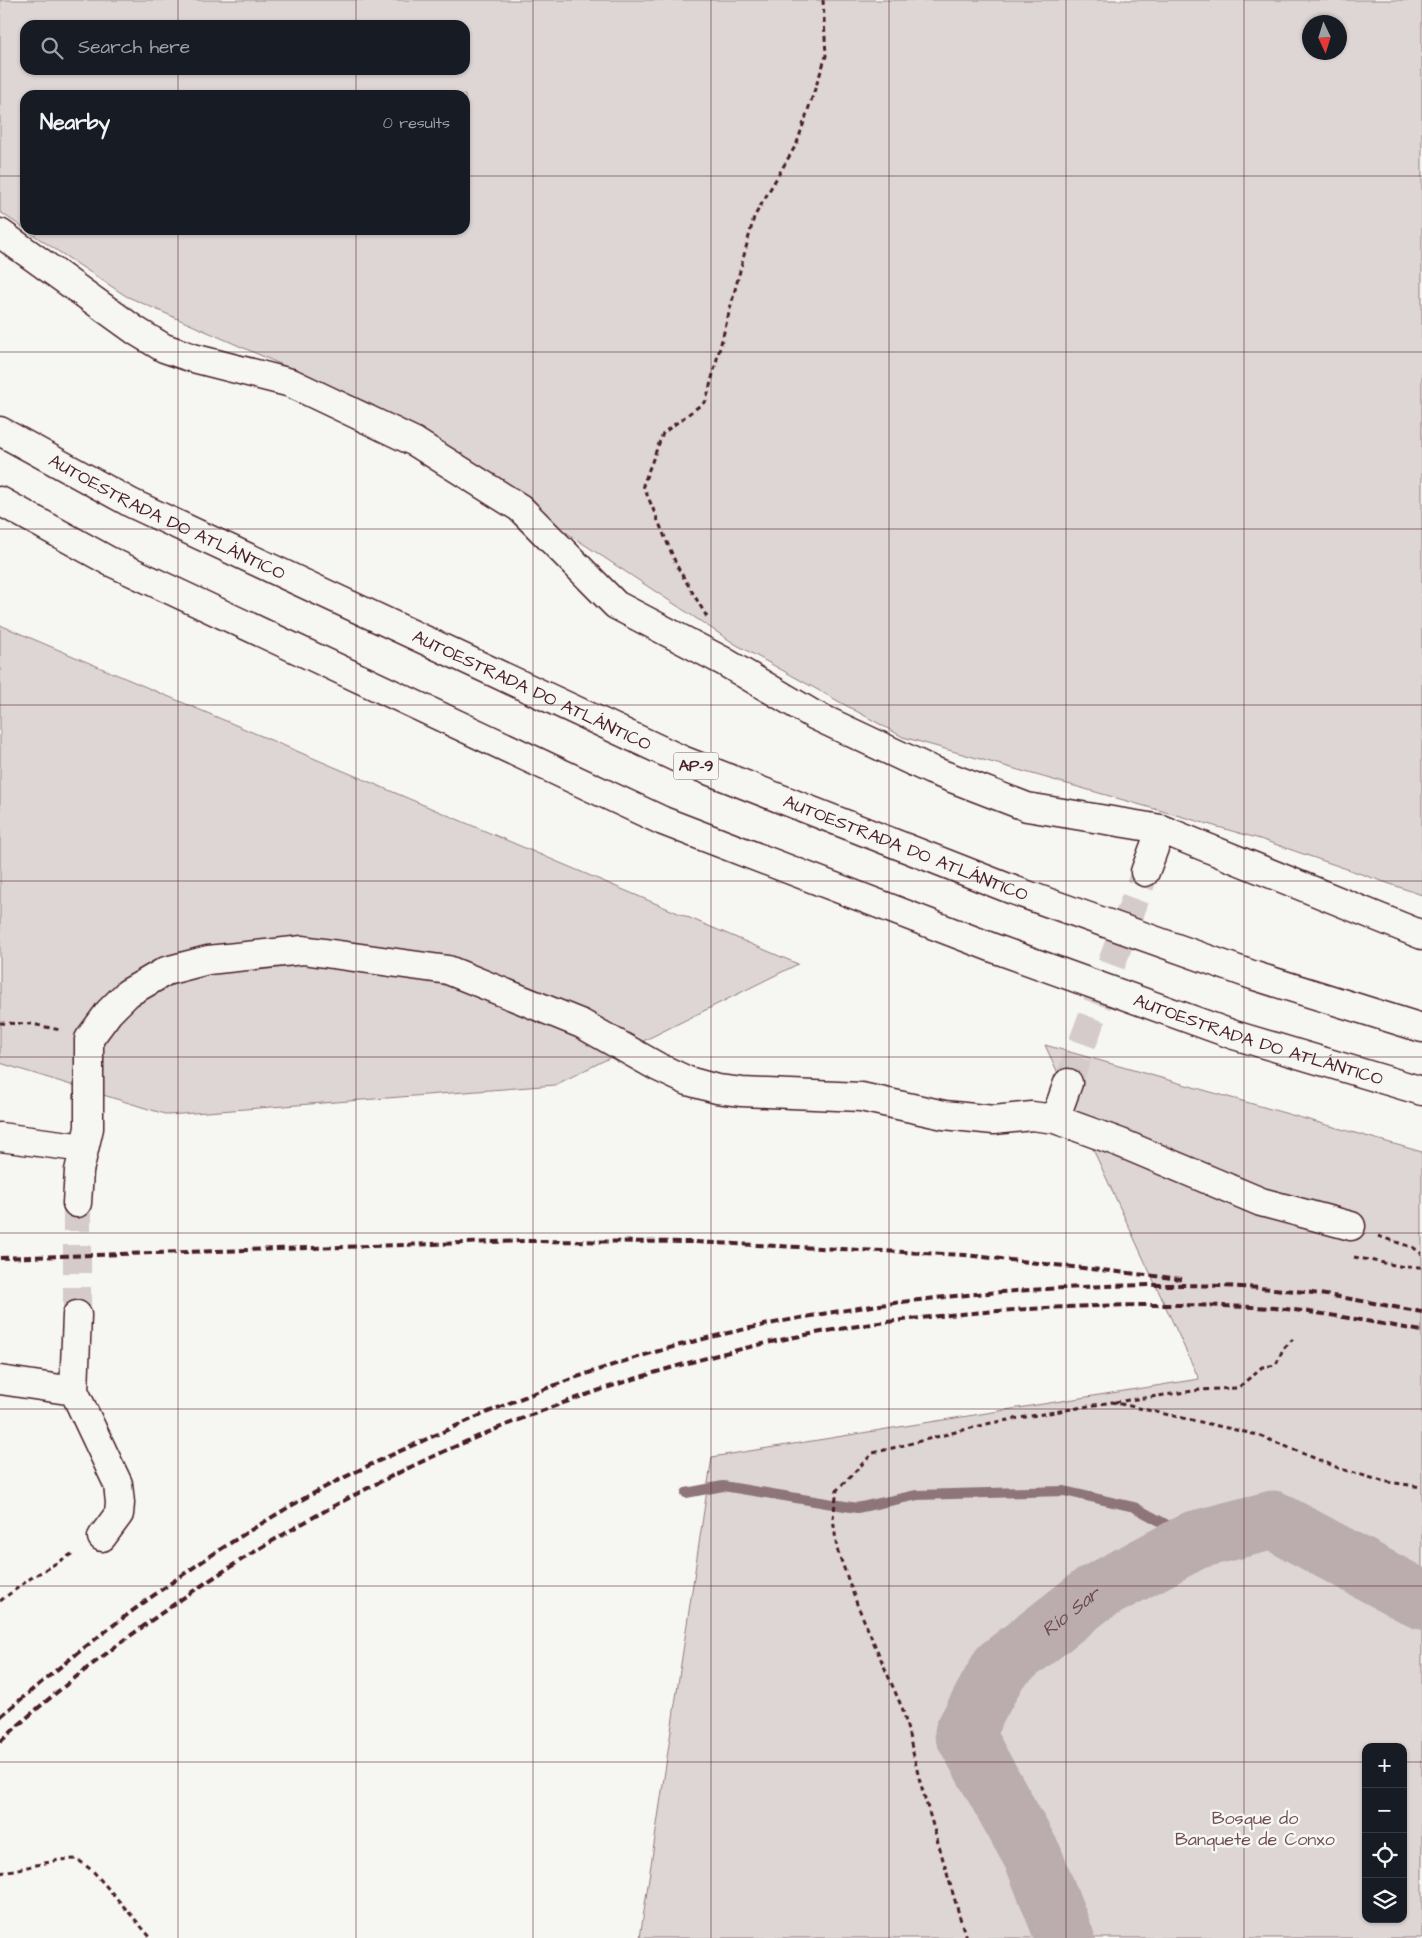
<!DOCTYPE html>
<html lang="en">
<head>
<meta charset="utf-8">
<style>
  body { margin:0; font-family:"Architects Daughter",sans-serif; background:#20242c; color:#f1f3f6 }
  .controls { position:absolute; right:15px; bottom:15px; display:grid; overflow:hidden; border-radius:10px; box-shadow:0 1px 4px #0004 }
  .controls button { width:45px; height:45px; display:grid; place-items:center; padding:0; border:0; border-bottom:1px solid #363941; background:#171b24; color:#f1f3f6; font:25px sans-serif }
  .compass { position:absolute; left:1302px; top:15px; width:45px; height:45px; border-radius:50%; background:#171b24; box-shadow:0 1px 4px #0004; rotate:176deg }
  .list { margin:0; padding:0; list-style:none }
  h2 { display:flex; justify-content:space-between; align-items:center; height:65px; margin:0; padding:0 20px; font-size:21px }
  h2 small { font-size:16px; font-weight:400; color:#9ea1a6 }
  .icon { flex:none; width:28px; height:28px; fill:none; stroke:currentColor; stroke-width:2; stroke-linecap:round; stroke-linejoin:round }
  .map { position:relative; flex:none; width:1422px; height:1938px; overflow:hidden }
  .search { position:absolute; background:#171b24; box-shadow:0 1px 4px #0004; left:20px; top:20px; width:450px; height:55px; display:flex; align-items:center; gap:12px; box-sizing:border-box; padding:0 18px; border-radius:15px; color:#9ea1a6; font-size:19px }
  .panel { position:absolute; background:#171b24; box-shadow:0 1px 4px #0004; left:20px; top:90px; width:450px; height:145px; border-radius:15px }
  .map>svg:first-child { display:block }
</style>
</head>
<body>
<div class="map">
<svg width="1422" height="1938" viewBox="0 0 1422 1938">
  <rect width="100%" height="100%" fill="#f6f6f2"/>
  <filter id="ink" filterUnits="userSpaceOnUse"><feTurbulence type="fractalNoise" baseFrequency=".02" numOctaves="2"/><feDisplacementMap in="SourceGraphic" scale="10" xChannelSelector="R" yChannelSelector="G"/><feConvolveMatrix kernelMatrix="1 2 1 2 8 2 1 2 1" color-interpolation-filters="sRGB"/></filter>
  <g filter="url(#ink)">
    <path fill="#ddd6d5" stroke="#947a80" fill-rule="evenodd" d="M0 0H1422V895L1260 839 903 737 735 644 373 405 126 296 26 230H465V95H25V229L0 212ZM1310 22H1340V52H1310ZM25 25H465V70H25Z
      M0 625 798 964 555 1085 168 1115 0 1063Z
      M1045 1045 1422 1152V1938H640L712 1457 1199 1379ZM1366 1747H1403V1919H1366Z"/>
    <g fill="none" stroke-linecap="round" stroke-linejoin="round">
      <path stroke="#8e747a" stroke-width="10" d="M686 1493 723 1486 857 1508 917 1495 1064 1491 1134 1507 1195 1540"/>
      <path stroke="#bbadae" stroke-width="59" id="s1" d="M1065 1938 1033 1857 964 1733 1000 1667 1092 1595 1195 1540 1273 1520 1422 1600"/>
      <path stroke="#d4cbca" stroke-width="28" stroke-dasharray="28 14" stroke-linecap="butt" d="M1068 1083 1145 872
        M77 1315V1203"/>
      <defs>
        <path id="street" d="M0 233 136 331 164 348 193 358 291 383 415 442 520 508 616 605 723 661 814 715 931 770 1027 807 1161 829
          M1145 872 1161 829 1422 935
          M1055 1119 1068 1083
          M0 1137 84 1148
          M77 1203 79 1171 89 1128V1039L109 1012 128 993 166 971 208 960 303 950 448 970 582 1024 658 1067 688 1081 717 1089 742 1092 861 1097 944 1115 994 1120 1032 1116 1055 1119 1121 1143 1261 1202 1351 1226
          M77 1315 74 1391 118 1484 120 1503 119 1514 102 1537
          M0 1380 74 1391"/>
        <g id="highway">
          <path id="s2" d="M0 431 131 503 682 760 1013 890 1255 976 1422 1028"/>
          <path id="s3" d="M0 501 109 561 663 821 996 949 1234 1035 1422 1091"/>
        </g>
      </defs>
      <use href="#street" stroke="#4a1f2b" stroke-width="31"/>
      <use href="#highway" stroke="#4a1f2b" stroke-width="31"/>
      <path stroke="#4a1f2b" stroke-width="3" stroke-dasharray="5 4" stroke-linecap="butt" d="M707 617 677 566 643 485 663 433 706 401 754 217 797 143 826 56 823 0
        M0 1023 32 1024 60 1030
        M1378 1236 1414 1248 1422 1254
        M1354 1257 1404 1267H1422
        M1115 1402 1200 1390 1238 1388 1262 1367 1276 1365 1283 1349 1293 1339
        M0 1601 31 1578 75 1552
        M0 1873 59 1860 77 1859 93 1871 151 1938
        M966 1938 919 1778 903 1710 857 1604 837 1549 833 1518 837 1490 873 1453 991 1423 1112 1402 1258 1435 1341 1469 1382 1481 1422 1487"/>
      <use href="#street" stroke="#f6f6f2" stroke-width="28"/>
      <use href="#highway" stroke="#f6f6f2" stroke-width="28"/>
      <path stroke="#4a1f2b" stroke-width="4" stroke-dasharray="8 4" stroke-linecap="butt" d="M0 1258 526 1241 694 1242 965 1255 1182 1279
        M0 1717C88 1642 179 1572 279 1513 320 1488 365 1467 409 1447 458 1425 507 1403 558 1384 713 1326 883 1298 1047 1289 1126 1284 1206 1283 1285 1290 1331 1294 1377 1304 1422 1312
        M0 1742C49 1696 102 1656 156 1617 341 1485 550 1392 771 1342 862 1322 954 1313 1046 1308 1106 1305 1164 1304 1223 1306 1244 1307 1265 1307 1285 1309 1331 1314 1377 1323 1422 1331"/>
    </g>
  </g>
  <path fill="none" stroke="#4a1f2b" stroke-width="1" stroke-opacity="0.55" d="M178 0V25M356 0V25M533 0V1938M711 0V1938M889 0V1938M1066 0V1938M1244 0V1938M178 70V95M356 70V95M0 176H25M465 176H1422M178 230V1938M356 230V1938M0 352H1422M0 529H1422M0 705H1422M0 881H1422M0 1057H1422M0 1233H1422M0 1409H1422M0 1586H1422M0 1762H1366M1403 1762H1422"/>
  <g text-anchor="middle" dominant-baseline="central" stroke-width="5" stroke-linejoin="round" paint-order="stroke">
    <rect fill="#f6f6f2" stroke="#7e6067" stroke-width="1" x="673.5" y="752.5" width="45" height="27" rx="4"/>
    <g font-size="16" font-weight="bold" fill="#4a1f2b">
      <text x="696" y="766">AP-9</text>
    </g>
    <g font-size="18" fill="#4a1f2b" stroke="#f6f6f2">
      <text stroke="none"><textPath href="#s2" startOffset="188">AUTOESTRADA DO ATLÁNTICO</textPath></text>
      <text stroke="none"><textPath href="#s2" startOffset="592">AUTOESTRADA DO ATLÁNTICO</textPath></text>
      <text stroke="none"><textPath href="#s2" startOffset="998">AUTOESTRADA DO ATLÁNTICO</textPath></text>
      <text stroke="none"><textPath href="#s3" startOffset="1371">AUTOESTRADA DO ATLÁNTICO</textPath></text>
    </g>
    <g font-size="18" fill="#6f4d56" stroke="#f6f6f2">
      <text x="1255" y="1818">Bosque do<tspan x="1255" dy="21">Banquete de Conxo</tspan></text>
    </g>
    <g font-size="19" font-style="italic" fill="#6c4a52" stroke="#f6f6f2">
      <text stroke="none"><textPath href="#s1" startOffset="394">Río Sar</textPath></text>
    </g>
  </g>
</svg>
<div class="controls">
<button>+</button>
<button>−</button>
<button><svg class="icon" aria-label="locate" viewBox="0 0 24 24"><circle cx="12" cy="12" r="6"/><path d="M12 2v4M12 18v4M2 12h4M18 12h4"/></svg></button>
<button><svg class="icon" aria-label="layers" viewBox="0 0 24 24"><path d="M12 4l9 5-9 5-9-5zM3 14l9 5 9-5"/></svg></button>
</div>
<svg class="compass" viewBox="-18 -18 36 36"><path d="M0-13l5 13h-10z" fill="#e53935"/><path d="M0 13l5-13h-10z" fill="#9ea1a6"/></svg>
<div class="search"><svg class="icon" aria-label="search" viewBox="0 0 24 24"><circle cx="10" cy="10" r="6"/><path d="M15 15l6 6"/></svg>Search here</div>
<section class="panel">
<h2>Nearby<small>0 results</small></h2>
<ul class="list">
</ul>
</section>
</div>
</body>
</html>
